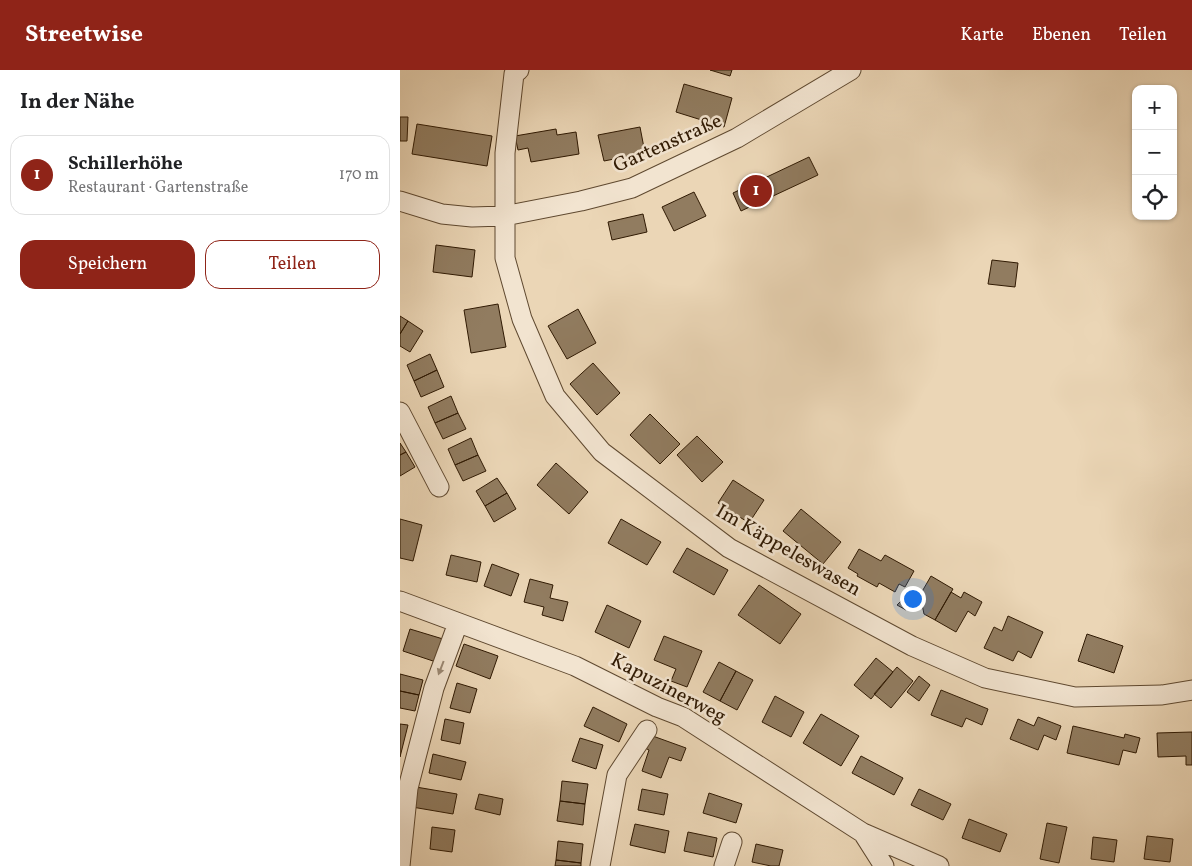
<!DOCTYPE html>
<html lang="de">
<head>
<meta charset="utf-8">
<style>
  body { margin:0; font-family:Vollkorn,serif; background:#f2f2f2; color:#202124 }
  .controls { position:absolute; right:15px; top:15px; display:grid; overflow:hidden; border-radius:10px; box-shadow:0 1px 4px #0004 }
  .controls button { width:45px; height:45px; display:grid; place-items:center; padding:0; border:0; border-bottom:1px solid #e0e0e0; background:#fff; color:#202124; font:25px sans-serif }
  .you { position:absolute; left:512px; top:528px; width:18px; height:18px; margin:-12px; border:4px solid #fff; border-radius:50%; background:#1a73e8; box-shadow:0 0 0 8px #1a73e833 }
  .badge { display:grid; place-items:center; width:32px; height:32px; border-radius:50%; background:#8f2418; color:#fff; font-size:16px; font-weight:700 }
  .pin { position:absolute; translate:-50% -50%; border:2px solid #fff; box-shadow:0 1px 5px #0006 }
  .list { margin:0; padding:0; list-style:none }
  h2 { display:flex; justify-content:space-between; align-items:center; height:65px; margin:0; padding:0 20px; font-size:21px }
  h2 small { font-size:16px; font-weight:400; color:#757577 }
  .list li { display:grid; grid-template-columns:32px 1fr auto; gap:15px; align-items:center; box-sizing:border-box; height:80px; margin:0 10px 10px; padding:0 10px; border:1px solid #e0e0e0; border-radius:15px }
  .list b { display:block; font-size:19px; white-space:nowrap }
  .list p { margin:0; font-size:16px; white-space:nowrap; color:#757577 }
  .list em { font-size:16px; font-style:normal; color:#757577 }
  .actions { display:flex; gap:10px; padding:15px 20px }
  .actions a { flex:1; padding:11px 0; border:1px solid #8f2418; border-radius:15px; text-align:center; font-size:18px; color:#8f2418 }
  .actions .main { background:#8f2418; color:#fff }
  .icon { flex:none; width:28px; height:28px; fill:none; stroke:currentColor; stroke-width:2; stroke-linecap:round; stroke-linejoin:round }
  .map { position:relative; flex:none; width:792px; height:796px; overflow:hidden }
  header { display:flex; align-items:center; gap:30px; box-sizing:border-box; height:70px; padding:0 25px; background:#8f2418; color:#fff }
  header strong { font-size:24px }
  nav { display:flex; gap:28px; margin-inline-start:auto; font-size:18px }
  main { display:flex }
  aside { flex:1; background:#fff }
  .map>svg:first-child { display:block }
</style>
</head>
<body>
<header>
<strong>Streetwise</strong>
<nav><a>Karte</a><a>Ebenen</a><a>Teilen</a></nav>
</header>
<main>
<aside>
<h2>In der Nähe<small></small></h2>
<ul class="list">
<li><span class="badge">1</span><div><b>Schillerhöhe</b><p>Restaurant · Gartenstraße</p></div><em>170 m</em></li>
</ul>
<div class="actions"><a class="main">Speichern</a><a>Teilen</a></div>
</aside>
<div class="map">
<svg width="792" height="796" viewBox="0 0 792 796">
  <rect width="100%" height="100%" fill="#ebd6b6"/>
  <filter id="stains"><feTurbulence type="fractalNoise" baseFrequency=".004" numOctaves="4"/><feColorMatrix values="0 0 0 0 .2 0 0 0 0 .09 0 0 0 0 .02 0 0 0 .5 -.17"/></filter>
  <radialGradient id="worn" r=".72"><stop offset=".6" stop-color="#630" stop-opacity="0"/><stop offset="1" stop-color="#630" stop-opacity=".3"/></radialGradient>
  <path fill="#917c60" stroke="#301a03" d="M310 0H332L330 6Z
    M284 14 332 28 324 57 276 42Z
    M0 47H8L7 71H0Z
    M17 54 92 66 87 96 12 84Z
    M240 57 245 83 204 91 198 65Z
    M156 59 157 65 176 62 179 84 131 92 128 78 118 80 115 66Z
    M409 87 418 105 341 141 333 123Z
    M294 122 306 146 274 161 262 137Z
    M243 144 247 162 212 170 208 152Z
    M36 175 75 180 72 207 33 202Z
    M592 190 618 193 615 217 588 214Z
    M98 234 106 277 71 283 64 240Z
    M178 239 196 273 167 289 148 256Z
    M0 246 8 251 0 264Z
    M8 251 23 261 10 282 0 276V264Z
    M30 284 37 300 14 311 7 295Z
    M193 293 220 323 197 345 170 314Z
    M37 300 44 317 21 327 14 311Z
    M51 326 58 343 35 353 28 337Z
    M58 343 66 359 43 369 35 353Z
    M250 344 280 374 260 394 230 365Z
    M297 366 323 392 302 412 277 385Z
    M71 368 78 385 55 395 48 379Z
    M0 373 6 382 0 385Z
    M6 382 15 397 0 406V385Z
    M78 385 86 401 63 411 55 395Z
    M156 393 188 422 169 444 137 415Z
    M97 408 107 423 85 436 76 421Z
    M333 410 364 430 349 453 318 433Z
    M107 423 116 439 94 452 85 436Z
    M401 439 441 472 423 494 383 461Z
    M0 449 22 455 13 491 0 488Z
    M221 449 261 472 247 495 208 473Z
    M287 478 328 500 314 525 273 502Z
    M459 479 481 491 485 485 514 501 505 517 499 514 495 522 479 513 477 517 457 506 458 504 448 498Z
    M51 485 81 492 77 512 46 505Z
    M92 494 119 504 111 526 84 516Z
    M531 506 553 519 535 550 524 544 520 525Z
    M130 509 153 515 150 528 168 532 163 551 142 545 144 537 124 532Z
    M359 515 401 544 380 574 338 545Z
    M551 522 561 528 564 522 582 532 575 546 568 541 556 562 535 550Z
    M508 524 514 528 506 540 497 535Z
    M207 535 241 551 229 578 195 562Z
    M608 546 643 562 631 588 618 581 613 591 584 578 594 557 602 561Z
    M10 559 43 569 36 592 3 581Z
    M687 564 723 576 714 603 678 591Z
    M264 566 302 581 287 617 271 611 276 599 254 590Z
    M64 574 98 586 90 609 56 596Z
    M476 588 493 602 471 629 454 615Z
    M319 592 336 601 320 631 303 622Z
    M497 597 513 611 491 638 474 624Z
    M336 601 353 610 337 640 320 631Z
    M0 604 23 610 19 625 0 621Z
    M519 606 530 615 519 631 507 622Z
    M57 613 77 619 70 643 50 638Z
    M541 620 588 639 582 655 566 648 562 657 531 645Z
    M0 621 19 625 15 641 0 638Z
    M375 626 404 642 391 667 362 652Z
    M193 637 227 654 219 672 184 656Z
    M421 644 459 666 441 696 403 673Z
    M638 647 661 656 656 670 644 665 638 680 610 669 618 649 634 656Z
    M45 649 64 653 60 674 41 670Z
    M0 654 8 655 0 687Z
    M673 656 724 668 725 664 740 668 736 683 723 680 719 695 667 683Z
    M792 662V695H786V686L758 687 757 663Z
    M250 665 286 678 281 691 269 687 261 708 242 701 249 680 245 678Z
    M180 668 203 675 196 699 172 691Z
    M33 684 66 692 61 710 29 703Z
    M461 686 503 708 494 725 452 703Z
    M162 711 188 714 185 734 160 731Z
    M16 717 57 724 53 744 12 737Z
    M242 719 268 724 264 745 238 740Z
    M519 719 551 734 543 750 511 735Z
    M309 723 342 734 336 753 303 743Z
    M79 724 103 729 100 745 75 739Z
    M160 731 185 734 183 755 157 751Z
    M569 749 607 764 600 782 562 768Z
    M647 753 667 757 659 793 640 789Z
    M235 754 269 761 265 783 230 775Z
    M32 757 55 760 52 782 30 779Z
    M288 762 317 768 313 787 284 781Z
    M747 766 773 769 770 792 744 789Z
    M693 767 717 770 714 792 691 789Z
    M158 771 183 774 181 793 156 790Z
    M356 774 383 780 379 796H371L352 792Z
    M156 790 181 793V796H155Z"/>
  <g fill="none" stroke-linecap="round" stroke-linejoin="round">
    <defs>
      <path id="street" d="M119 0 114 4 105 83V188L122 249 155 326 202 382 329 478 512 576 585 608 675 627 762 625 792 620
        M0 131 42 144 72 147 104 146 181 131 232 118 337 68 451 0
        M0 342 39 417
        M0 531 175 596 257 637 283 647 463 763 484 796
        M463 763 539 796
        M0 796 8 718 34 618 58 553
        M200 796 217 705 247 660
        M324 796 332 772"/>
    </defs>
    <use href="#street" stroke="#5f4930" stroke-width="21"/>
    <use href="#street" stroke="#f2e4d0" stroke-width="19"/>
  </g>
  <defs><path id="oneway-solid" d="M-6-.8H1V-3.2L6.5 0L1 3.2V.8H-6Z" transform="scale(1.25)"/></defs>
  <use fill="#9b8974" href="#oneway-solid" transform="translate(41 598) rotate(111)"/>
  <g text-anchor="middle" dominant-baseline="central" stroke-width="5" stroke-linejoin="round" paint-order="stroke">
    <g font-size="20" fill="#301a03" stroke="#f2e4d0">
      <text transform="translate(268 74) rotate(-24)">Gartenstraße</text>
      <text transform="translate(388 481) rotate(30)">Im Käppeleswasen</text>
      <text transform="translate(268 619) rotate(28)">Kapuzinerweg</text>
    </g>
  </g>
  <rect width="100%" height="100%" filter="url(#stains)"/>
  <rect width="100%" height="100%" fill="url(#worn)"/>
</svg>
<div class="controls">
<button>+</button>
<button>−</button>
<button><svg class="icon" aria-label="locate" viewBox="0 0 24 24"><circle cx="12" cy="12" r="6"/><path d="M12 2v4M12 18v4M2 12h4M18 12h4"/></svg></button>
</div>
<div class="you"></div>
<div class="pin badge" style="left:356px;top:121px">1</div>
</div>
</main>
</body>
</html>
